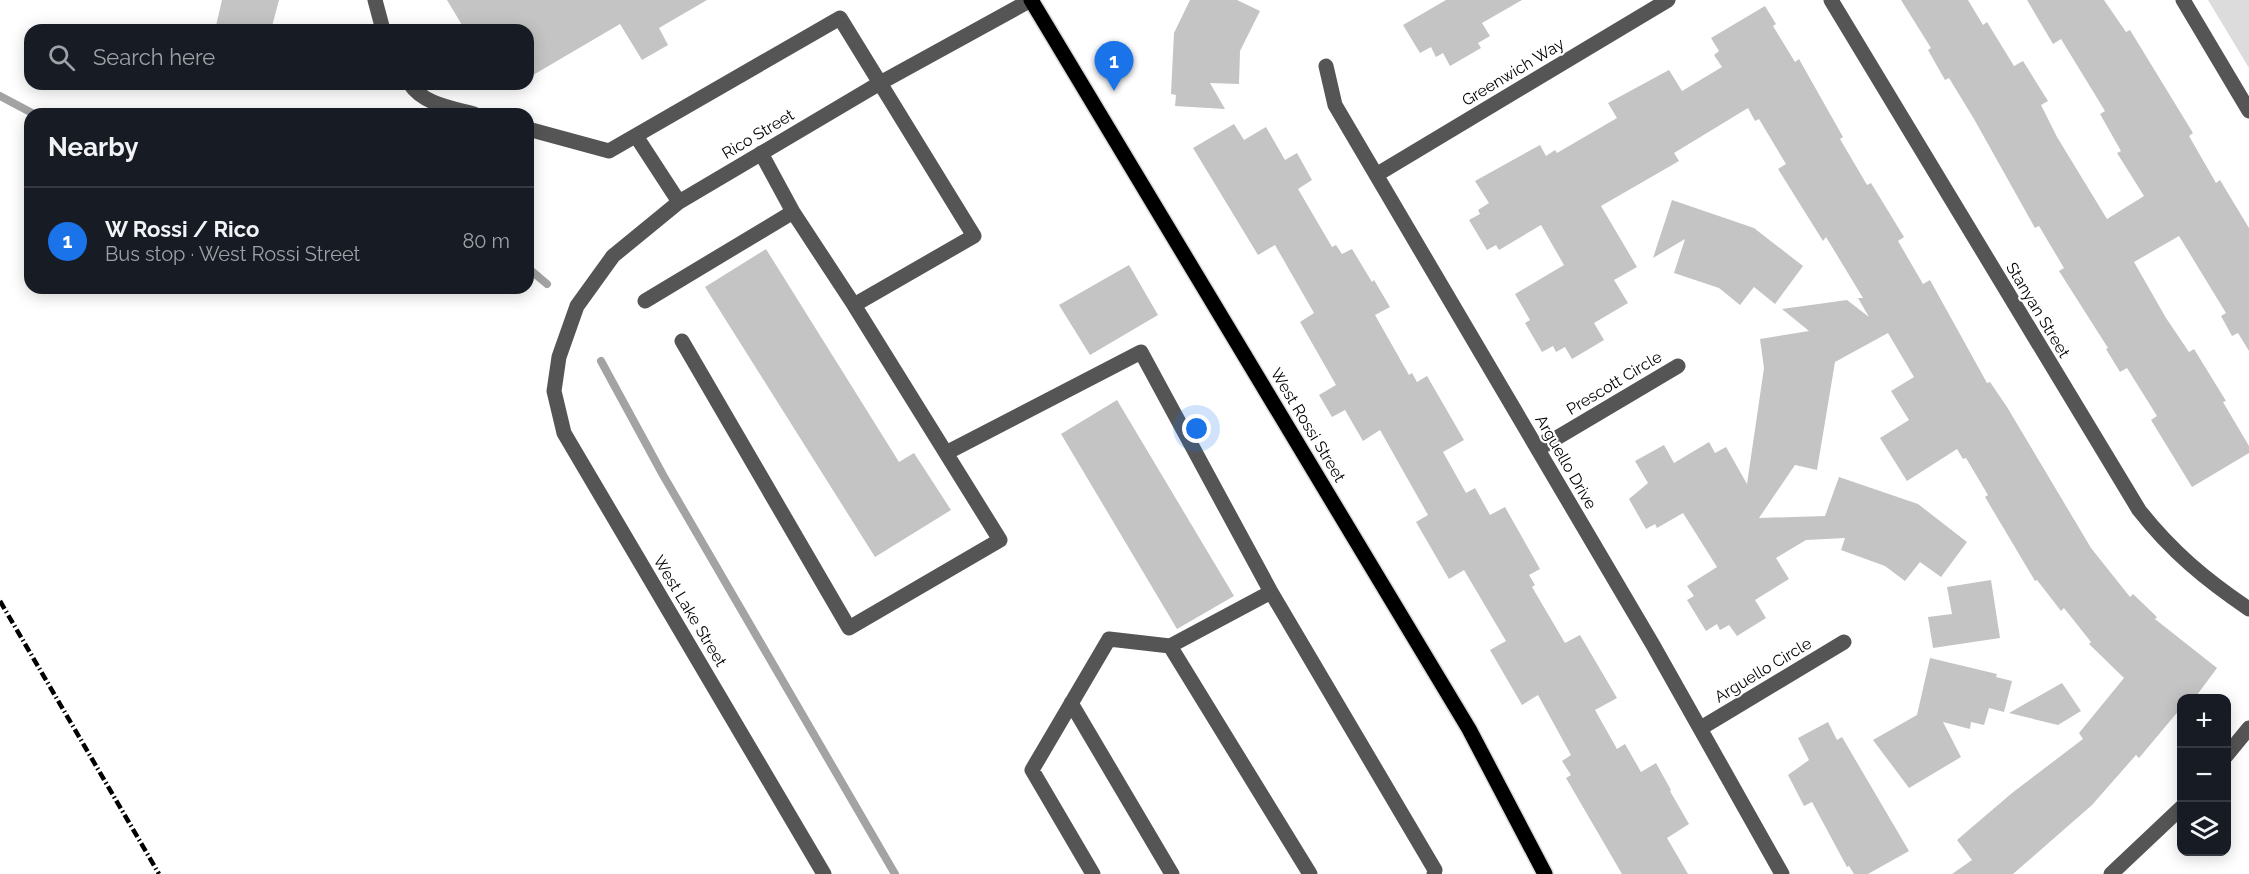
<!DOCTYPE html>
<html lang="en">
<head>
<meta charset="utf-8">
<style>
  body { margin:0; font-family:Raleway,sans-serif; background:#242831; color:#f1f3f6 }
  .controls { position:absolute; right:18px; bottom:18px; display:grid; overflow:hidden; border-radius:12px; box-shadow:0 3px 15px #0003 }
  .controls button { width:54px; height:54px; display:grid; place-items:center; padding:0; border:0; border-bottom:2px solid #363941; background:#171b24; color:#f1f3f6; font:30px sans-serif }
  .you { position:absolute; left:1197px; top:429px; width:21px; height:21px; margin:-15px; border:4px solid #fff; border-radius:50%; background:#1a73e8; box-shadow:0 0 0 9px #1a73e833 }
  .badge { display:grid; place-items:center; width:39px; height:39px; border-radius:50%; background:#1a73e8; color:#fff; font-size:20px; font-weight:700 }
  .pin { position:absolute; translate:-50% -50px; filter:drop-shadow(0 2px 3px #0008) }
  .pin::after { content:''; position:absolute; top:32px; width:21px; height:18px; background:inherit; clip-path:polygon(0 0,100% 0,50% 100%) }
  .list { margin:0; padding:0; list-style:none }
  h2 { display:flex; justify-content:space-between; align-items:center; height:78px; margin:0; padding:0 24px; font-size:26px }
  h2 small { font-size:20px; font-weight:400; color:#9ea1a6 }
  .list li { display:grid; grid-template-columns:39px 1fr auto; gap:18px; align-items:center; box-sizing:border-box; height:108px; padding:0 24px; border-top:2px solid #363941 }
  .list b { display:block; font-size:22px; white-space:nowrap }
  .list p { margin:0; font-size:20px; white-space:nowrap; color:#9ea1a6 }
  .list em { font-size:20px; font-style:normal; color:#9ea1a6 }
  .icon { flex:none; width:33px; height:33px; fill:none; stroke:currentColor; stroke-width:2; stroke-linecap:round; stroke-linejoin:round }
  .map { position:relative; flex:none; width:2249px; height:874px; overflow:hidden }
  .search { position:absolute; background:#171b24; box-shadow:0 3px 15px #0003; left:24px; top:24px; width:510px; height:66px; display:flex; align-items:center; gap:15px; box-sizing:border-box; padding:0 21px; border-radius:18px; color:#9ea1a6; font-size:22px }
  .panel { position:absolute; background:#171b24; box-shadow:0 3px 15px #0003; left:24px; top:108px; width:510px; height:186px; border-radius:18px }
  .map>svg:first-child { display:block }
</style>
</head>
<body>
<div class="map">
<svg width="2249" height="874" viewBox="0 0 2249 874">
  <rect width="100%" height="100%" fill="#fff"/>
  <path fill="#dcdcdc" d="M2208 0H2249V68Z"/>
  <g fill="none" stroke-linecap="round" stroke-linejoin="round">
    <path stroke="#a3a3a3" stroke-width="8" d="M0 96 34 114
      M528 268 547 284
      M601 361 663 475 895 874"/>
  </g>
  <path fill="#c4c4c4" d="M222 0H279L271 30H215Z
    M447 0H707L659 28 668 45 642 60 620 24 528 78V30H465Z
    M1190 0H1237L1260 11 1240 51 1239 84 1210 83 1225 109 1175 106 1176 95 1171 94 1174 33Z
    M1446 0H1522L1482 23 1490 36 1478 43 1481 48 1450 66 1443 53 1436 57 1431 47 1420 53 1403 25Z
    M1901 0H1968L1983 25 1987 22 2014 66 2023 61 2048 101 2041 105 2057 137 2107 219 2144 196 2117 153 2121 151 2100 114 2105 111 2061 39 2053 44 2027 0H2104L2126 32 2130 30 2193 133 2189 136 2216 183 2220 180 2249 228V351L2238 333 2232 336 2221 316 2226 313 2179 236 2134 262 2166 318 2189 352 2194 349 2226 401 2223 402 2249 446V453L2192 487 2151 420 2157 416 2127 368 2120 372 2106 349 2108 348 2059 271 2064 268 2039 226 2035 228 1974 119 1949 78 1945 80 1928 50 1931 48Z
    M1765 6 1776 24 1773 26 1795 62 1799 59 1843 137 1840 139 1867 185 1871 183 1904 237 1898 241 1923 284 1930 280 1987 383 1990 382 2007 407 2091 548 2130 597 2133 594 2157 617 2155 619 2217 668 2194 699H2181V708L2139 758 2136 755 2092 805 2013 874H1952L1972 860 1957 840 2012 793 2083 739 2079 733 2124 678 2089 644 2091 642 2064 608 2061 611 2037 580 2035 581 1985 497 1988 495 1966 458 1963 459 1957 449 1907 481 1880 438 1909 420 1891 391 1914 377 1888 333 1835 362 1817 470 1795 465 1759 518 1825 516 1839 477 1918 504 1967 542 1941 577 1920 562 1905 581 1885 566 1841 550 1845 538 1806 540 1776 558 1789 579 1755 600 1766 618 1737 636 1729 625 1720 630 1717 624 1706 631 1687 600 1694 596 1687 586 1717 567 1683 513 1657 528 1655 524 1646 529 1629 499 1648 483 1635 461 1664 445 1674 463 1709 442 1715 453 1726 447 1747 484 1764 368 1760 339 1809 331 1782 309 1847 300 1869 317 1858 298H1863L1826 237 1823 241 1778 169 1786 164 1759 119 1755 121 1748 108 1674 153 1679 161 1601 206 1637 267 1614 280 1628 303 1594 323 1604 340 1572 359 1565 347 1556 352 1553 346 1542 352 1525 323 1530 320 1515 294 1564 265 1541 225 1499 250 1496 245 1487 250 1469 220 1480 214 1478 210 1489 203 1475 181 1540 145 1546 156 1555 150 1557 153 1617 118 1608 103 1669 70 1682 91 1722 67 1714 55 1719 51 1711 38Z
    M1234 124 1244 140 1266 127 1285 160 1297 153 1312 180 1298 189 1332 247 1336 245 1342 254 1352 249 1372 282 1374 280 1390 307 1375 315 1409 375 1412 373 1417 382 1427 376 1464 440 1443 452 1466 493 1475 488 1490 515 1505 507 1540 569 1529 575 1535 585 1532 587 1565 643 1580 635 1617 698 1595 710 1617 749 1625 744 1641 772 1656 763 1671 790 1670 791 1689 824 1667 838 1688 874H1622L1566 778 1571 775 1562 761 1571 755 1538 695 1522 705 1490 650 1506 641 1464 570 1449 579 1416 522 1428 515 1380 430 1363 441 1345 410 1332 417 1319 395 1336 385 1300 322 1314 313 1275 245 1258 255 1193 148Z
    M1672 200 1754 228 1803 266 1775 304 1754 287 1740 305 1719 288 1674 273 1685 239 1653 258Z
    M766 249 899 462 914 453 951 510 875 557 705 287Z
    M1129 265 1158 315 1090 355 1059 305Z
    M1117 400 1234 596 1177 629 1061 434Z
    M1991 580 2000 638 1933 648 1928 617 1952 614 1947 587Z
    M1930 658 1997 674 1996 677 2012 681 2004 712 1989 708 1984 725 1971 722 1970 729 1943 722 1961 757 1909 788 1873 740 1917 715Z
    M2062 683 2081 711 2058 725 2009 713Z
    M1828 722 1837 740 1842 737 1909 851 1868 874H1854L1849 866 1847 867 1812 802 1804 806 1788 775 1809 760 1798 738Z"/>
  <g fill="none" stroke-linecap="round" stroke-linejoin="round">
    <defs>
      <path id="major" d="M1031 0 1469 729 1545 874"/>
    </defs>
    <use href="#major" stroke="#dbdbdb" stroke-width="18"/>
    <path stroke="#555" stroke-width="15" d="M375 0 383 30
      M1831 0 2139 510C2171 551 2206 580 2249 609
      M2183 0 2249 111
      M1326 66 1335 105 1653 645 1782 874
      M410 84C423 104 452 108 474 114
      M528 129 609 151 840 18 974 236 854 305 793 212 761 153
      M636 136 679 202
      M1376 175 1668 0
      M645 301 793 212
      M682 341 849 628 1000 540 854 305
      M1538 449 1678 366
      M946 453 1141 352 1271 592 1435 870 1434 874
      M1170 646 1271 592
      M1071 703 1172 874
      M1701 728 1844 642
      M2226 756 2249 728
      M824 874 564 433 554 391 559 357 577 306 613 256 679 202 880 83 1031 0
      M1093 874 1032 770 1109 639 1170 646 1310 874
      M2111 874 2182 807"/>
    <use href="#major" stroke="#000" stroke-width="15"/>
    <path stroke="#000" stroke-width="4.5" stroke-dasharray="9 3 1.5 3" stroke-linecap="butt" d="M0 601 159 874"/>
  </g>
  <g text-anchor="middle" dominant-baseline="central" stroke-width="4.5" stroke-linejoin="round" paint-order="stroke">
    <g font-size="16" fill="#000" stroke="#fff">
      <text transform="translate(1513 72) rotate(-31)">Greenwich Way</text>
      <text transform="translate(758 134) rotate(-31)">Rico Street</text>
      <text transform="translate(2038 310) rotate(59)">Stanyan Street</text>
      <text transform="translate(1614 383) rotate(-31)">Prescott Circle</text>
      <text transform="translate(1308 425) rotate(59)">West Rossi Street</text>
      <text transform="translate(1566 462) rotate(60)">Arguello Drive</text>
      <text transform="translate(690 611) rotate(59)">West Lake Street</text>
      <text transform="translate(1763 670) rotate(-31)">Arguello Circle</text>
    </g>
  </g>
</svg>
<div class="controls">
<button>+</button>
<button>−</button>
<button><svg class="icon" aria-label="layers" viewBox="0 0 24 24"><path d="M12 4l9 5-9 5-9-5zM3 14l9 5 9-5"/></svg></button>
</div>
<div class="you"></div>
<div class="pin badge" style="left:1114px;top:91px">1</div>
<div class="search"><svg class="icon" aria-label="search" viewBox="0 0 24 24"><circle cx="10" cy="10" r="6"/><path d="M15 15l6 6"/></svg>Search here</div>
<section class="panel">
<h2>Nearby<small></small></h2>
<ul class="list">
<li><span class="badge">1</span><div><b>W Rossi / Rico</b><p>Bus stop · West Rossi Street</p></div><em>80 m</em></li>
</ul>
</section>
</div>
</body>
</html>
